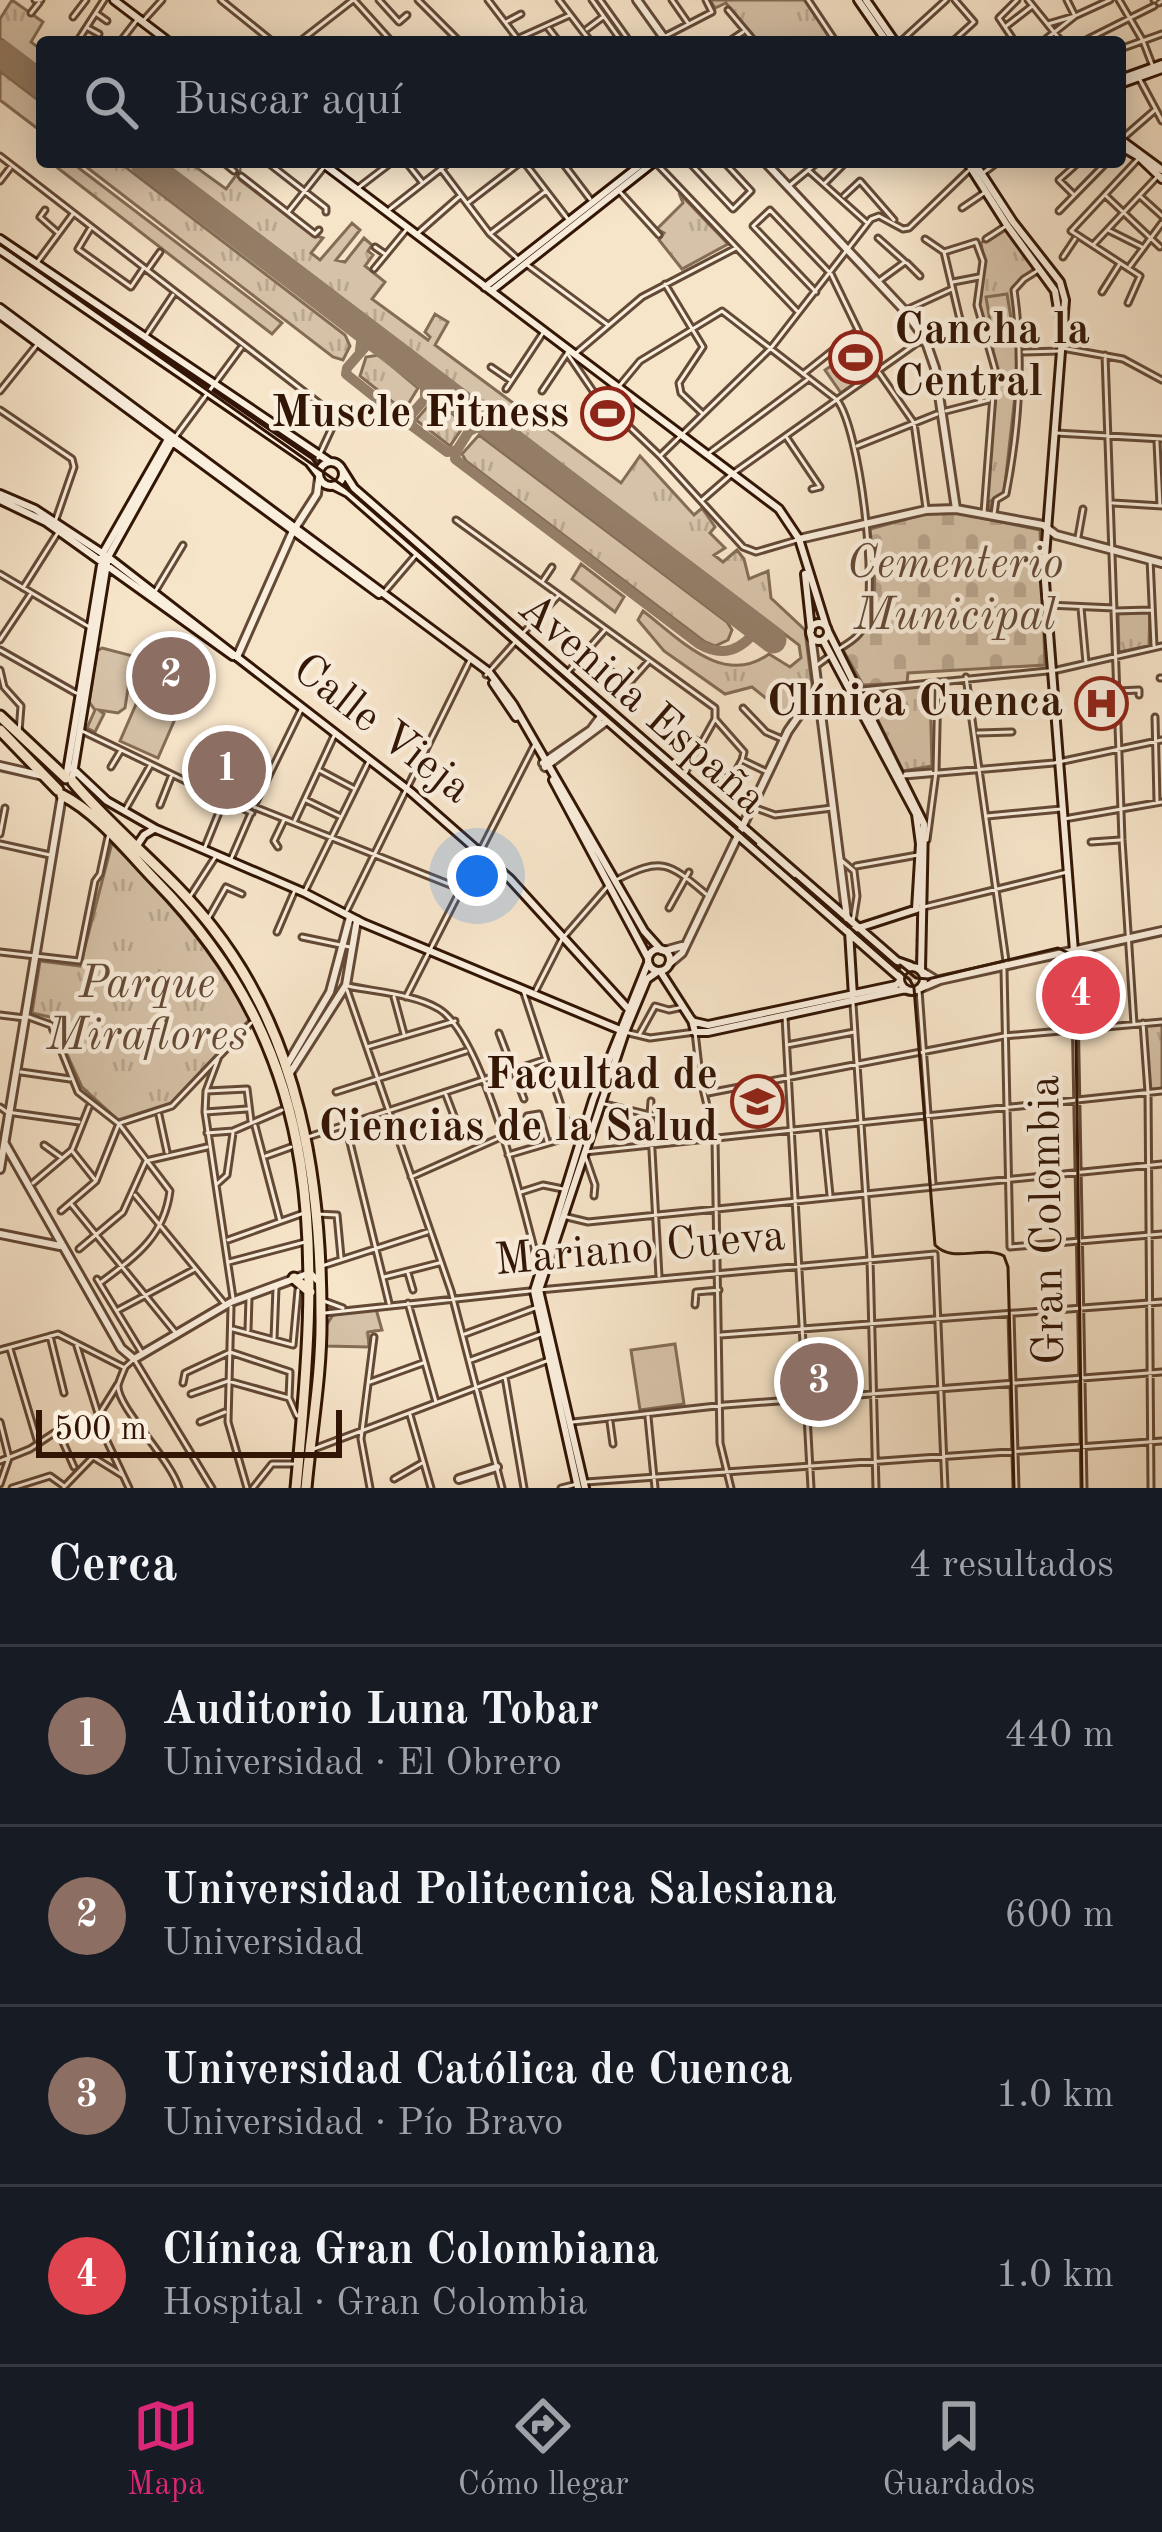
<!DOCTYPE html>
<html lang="es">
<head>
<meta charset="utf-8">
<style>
  body { margin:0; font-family:"Old Standard TT",serif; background:#242831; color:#f1f3f6 }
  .scale { position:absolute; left:36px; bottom:30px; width:306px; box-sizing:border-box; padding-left:12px; border:6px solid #321504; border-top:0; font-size:33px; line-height:42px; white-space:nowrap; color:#321504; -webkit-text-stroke:9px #faeedd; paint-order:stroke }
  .you { position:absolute; left:477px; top:876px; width:42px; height:42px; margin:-30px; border:9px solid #fff; border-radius:50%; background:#1a73e8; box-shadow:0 0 0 18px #1a73e833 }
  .badge { display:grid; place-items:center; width:78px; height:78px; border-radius:50%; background:#db2777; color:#fff; font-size:39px; font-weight:700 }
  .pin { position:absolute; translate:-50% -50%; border:6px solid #fff; box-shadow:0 3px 12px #0006 }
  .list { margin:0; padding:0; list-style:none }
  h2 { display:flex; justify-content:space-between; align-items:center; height:156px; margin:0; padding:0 48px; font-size:51px }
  h2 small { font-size:39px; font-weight:400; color:#9ea1a6 }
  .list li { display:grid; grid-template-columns:78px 1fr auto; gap:36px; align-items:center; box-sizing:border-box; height:180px; padding:0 48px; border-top:3px solid #363941 }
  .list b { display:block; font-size:45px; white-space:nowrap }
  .list p { margin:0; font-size:39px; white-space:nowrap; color:#9ea1a6 }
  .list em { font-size:39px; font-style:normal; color:#9ea1a6 }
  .icon { flex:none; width:66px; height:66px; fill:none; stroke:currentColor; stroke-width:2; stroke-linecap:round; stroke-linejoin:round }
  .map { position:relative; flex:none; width:1162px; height:1488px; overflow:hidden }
  .search { position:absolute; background:#171b24; box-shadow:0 6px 30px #0003; left:36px; right:36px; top:36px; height:132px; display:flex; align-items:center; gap:30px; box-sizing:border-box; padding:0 42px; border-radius:12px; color:#9ea1a6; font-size:45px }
  .sheet { height:876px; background:#171b24 }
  nav { display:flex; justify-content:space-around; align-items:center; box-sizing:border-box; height:168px; border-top:3px solid #363941; background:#171b24; font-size:33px; color:#9ea1a6 }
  nav a { display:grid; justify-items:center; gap:6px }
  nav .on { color:#db2777 }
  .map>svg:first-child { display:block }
</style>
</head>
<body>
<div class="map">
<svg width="1162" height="1488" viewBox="0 0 1162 1488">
  <defs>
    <pattern id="grass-tufts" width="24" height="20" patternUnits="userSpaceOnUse" patternTransform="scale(3)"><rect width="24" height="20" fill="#d6c2a8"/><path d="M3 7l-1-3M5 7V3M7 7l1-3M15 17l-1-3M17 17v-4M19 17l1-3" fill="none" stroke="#b8a68f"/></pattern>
    <pattern id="cemetery-stones" width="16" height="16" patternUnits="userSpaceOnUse" patternTransform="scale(3)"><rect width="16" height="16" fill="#d6c2a8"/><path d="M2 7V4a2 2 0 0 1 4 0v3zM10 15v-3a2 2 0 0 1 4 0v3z" fill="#b8a68f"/></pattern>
  </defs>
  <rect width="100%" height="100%" fill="#f7e5ca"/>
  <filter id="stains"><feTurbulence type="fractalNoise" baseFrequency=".00167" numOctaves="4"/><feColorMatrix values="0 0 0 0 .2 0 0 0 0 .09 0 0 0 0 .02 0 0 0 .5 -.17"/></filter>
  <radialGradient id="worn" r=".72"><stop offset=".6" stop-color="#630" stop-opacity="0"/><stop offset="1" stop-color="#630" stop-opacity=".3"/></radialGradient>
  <path fill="url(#grass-tufts)" stroke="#846c56" stroke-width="3" d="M12 0 43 22 31 42 39 48 42 44V70L0 38V19Z
    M710 0H806L834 42 755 41 726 3 715 8Z
    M0 71 42 103V132L0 100Z
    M50 162H71L282 323 272 334Z
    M80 162H119L345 335 350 346 343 360 333 357Z
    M163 162H201L197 168 226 189 240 170V180L311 234 323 238 311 253 320 260 352 223 360 230 336 260 345 262 364 238 372 245 368 251 373 255 365 266 385 282 372 299 428 340 430 337 425 332 435 314 448 322 435 345 621 483 640 456 694 515 702 508 715 527 710 533 725 548 714 555 723 562 737 550 744 559 749 579 768 571 771 598 805 630 812 686 787 715 752 687 725 694 664 651 638 620 643 611C679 638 723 688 769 654L790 667 801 658 799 645Z
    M967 162H974L1013 222 1060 282 1065 300 1059 321V303L1036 267 1015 285 1020 352 1004 493 989 502 990 510 986 509 995 369 978 304 984 261 981 243 1007 226Z
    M679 193 728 244 682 269 659 240 664 233 657 229 683 203Z
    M379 355 418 388 404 411 360 376 366 357Z
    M434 399 465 424 450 446 416 420Z
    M479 435 727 622 732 630 728 640 715 646 705 642 466 461 462 454Z
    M581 564 624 597 615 612 572 579Z
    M1150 611 1149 646 1119 652 1118 612Z
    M936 683 930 688 932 766 903 771 865 694Z
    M112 843C170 901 209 947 251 1018L171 1103 118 1120 82 1087 50 1017 32 1013 40 961 80 966Z
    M1162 1023V1090L1150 1091 1144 1025Z
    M376 1309 382 1330 368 1332 369 1347 325 1346V1327L333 1315Z"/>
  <path fill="url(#cemetery-stones)" stroke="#846c56" stroke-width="3" d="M952 512 1040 530 1045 665 908 673 907 683 863 685 843 650C886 624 874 572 870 529L925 514Z"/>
  <path fill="#d6c2a8" stroke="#846c56" stroke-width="3" d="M1007 294 1014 336 993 339 986 297Z
    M855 337 874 370 841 393 825 370 845 356 840 347Z
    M102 648 133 656 125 708 118 713 99 710 104 714 95 732 87 728 95 710 89 702 97 651Z
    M147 679 185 696 158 758 120 741Z
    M675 1344 684 1404 640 1410 631 1350Z"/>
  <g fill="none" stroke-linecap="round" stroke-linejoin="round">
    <path stroke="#947d67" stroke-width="10" d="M353 321 362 335 360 350
      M391 350 378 344 367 345 347 368 346 374 400 417 411 415 412 426 447 452 457 450 455 459 699 644C723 658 742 650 758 628
      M417 370 425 379V396
      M411 415 431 392 449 394
      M472 430 481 425 495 429
      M457 450 473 425 466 406"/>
    <path stroke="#947d67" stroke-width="27" d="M0 53 42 85
      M143 162 773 640"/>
    <path stroke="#d0bba2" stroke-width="3" stroke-dasharray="3 1.5" stroke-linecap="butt" d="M916 997 923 1051"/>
    <path stroke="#d0bba2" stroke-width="6" stroke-dasharray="6 3" stroke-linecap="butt" d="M793 875 915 981
      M916 997 919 929"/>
    <defs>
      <path id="minor" d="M35 0H41
        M221 0 273 42
        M379 0 399 22 407 15
        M418 0 460 42
        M488 0 520 42
        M559 0 591 42
        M592 0 622 42
        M600 0 630 42
        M672 0 688 23
        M808 0 836 42
        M1028 0 1062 42
        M1119 0 1143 41 1153 67
        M1154 0H1155
        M355 1 392 42
        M1159 3 1162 1
        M728 10 755 42
        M31 13 39 3
        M97 14 107 21
        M73 17 86 0
        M143 21 162 0
        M506 22 521 14
        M1048 24 1075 16 1067 0
        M1005 27 1031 7
        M88 28 99 34
        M549 29 559 42
        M587 29 603 17
        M1088 39 1154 6
        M77 42 104 0
        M120 42 137 20
        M299 42 353 0
        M510 42 570 15
        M654 42 712 12 706 0
        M728 42 743 32
        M900 42 946 0
        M952 42 974 22 955 0
        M1015 42 999 18 1017 0
        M1042 42 1075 16 1110 0
        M1120 49 1162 34
        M1140 80 1162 121
        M1124 137 1155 110
        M0 156 337 417 318 458
        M223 162 234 171
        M267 162 326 208V212
        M406 162 422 182
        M524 162 567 218
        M562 162 590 199
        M689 162 733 209 751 191 724 162
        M893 162H900
        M656 163 798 312
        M441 169 490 234 518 259
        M808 170 866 222
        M983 173 998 162
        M241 176 315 234 319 230
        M0 181 10 168
        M824 184 846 162
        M789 186 818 162
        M358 188 392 162
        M620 192 659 235
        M1073 194 1059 180 1079 162
        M1105 195 1160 247
        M844 196 860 181 894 220
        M1141 197 1162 216
        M469 202 521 162
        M962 208 984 193
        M390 209 450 162
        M45 210 40 217 57 232
        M289 211 324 167
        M1059 211 1107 162
        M90 229 78 249 131 287 143 269
        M1108 230 1142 247
        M418 233 460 196
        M491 233 546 191
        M878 238 905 262 879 281
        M925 239 944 252 962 328
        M986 239 1006 226
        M1093 245 1156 178
        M375 247 385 254
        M944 252 976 242 983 261 977 305 995 369 984 513
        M1063 257 1075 239
        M907 263 920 276
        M36 264 73 214
        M526 264 608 325
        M1130 266 1162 223
        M148 269 160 252
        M374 269 407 229
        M953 282 979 277
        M665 284 703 347 679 383 681 393 702 413
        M816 292 753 226 770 210 831 274 878 371 914 423 926 508
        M1102 292 1119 265
        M1128 303 1140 276 1071 231 1140 157
        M906 310 952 289
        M145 337 173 295
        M1062 348 1123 359 1162 380
        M1024 352 1060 351
        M567 353 595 394 660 456 743 547 756 552 797 540
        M575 354 642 297 736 248
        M1105 355 1122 840 1134 1024
        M491 367 510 380
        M803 374 857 331
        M506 389 543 333
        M0 391 36 346
        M542 391 568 352
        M606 402 640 361 722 311 837 400C860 430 878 586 865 623 861 636 850 642 839 649
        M979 402 992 379
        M0 410 72 459 74 467 56 519
        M946 411 989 400
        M1056 433 1162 439
        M176 436 241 348
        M787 438 820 487 812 489
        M1157 442 1160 506
        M857 446 937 414
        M709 453 807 380
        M660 456 771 348 871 219 879 216 903 229 909 228 968 171
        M701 501 732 474 917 343 984 328
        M1113 503 1162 506
        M994 514 996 500 1006 494C1019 427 1024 358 1014 290L1024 279 1040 269
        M456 520 715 708V719L744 752 742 760 767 772
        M1078 537 1083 509
        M1150 559 1154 646
        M0 574 91 628
        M542 582 552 567
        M23 588 57 534
        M156 590 183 545
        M386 590 415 556
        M1048 605 1114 608
        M1081 608 1086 663
        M1114 611 1151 610
        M523 633 558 596
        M0 640 30 595
        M0 650 76 693
        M586 652 624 681H631L649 661
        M816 666 831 655
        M0 670 4 687 21 706 19 732
        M568 672 605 630
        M486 675 517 640
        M966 677 1006 961
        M1160 678H1162
        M862 690 1057 670 1162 646
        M1118 691 1139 690V695
        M743 708 766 732 782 739
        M1155 717 1157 801
        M658 721 701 743
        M80 730 252 813
        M978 733 1012 732
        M694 761 731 780 742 760
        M111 767 120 752
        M319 770 353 788
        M685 773 715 719
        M905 774 931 772
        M904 776 1054 763 1162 740
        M306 800 341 817
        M255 804 301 710
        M160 805 171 777
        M254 807 461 889
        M753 807 775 815 832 808
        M125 810 150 766
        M987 816 1061 809
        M1064 819 1162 802
        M295 820 334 736
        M0 834 5 808
        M927 840 936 772 938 682
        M1091 842 1120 840
        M0 844 50 855
        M205 847 224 800
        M278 847 274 841 284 820
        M231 859 251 813
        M841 860 854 871 857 896 853 921
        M856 866 918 855
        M616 880C662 857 668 862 706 894
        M305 891 369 761
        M189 898 216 856
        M924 907 1067 872
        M669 908 689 872
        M347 910 470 660
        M208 919 226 887 242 894
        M277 932 295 890
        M302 937 350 947
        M1074 951 1084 1488
        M0 952 79 961 95 881 100 874 108 837
        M1004 970 1010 1247 1162 1234
        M348 986C376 992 414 994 439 1009 483 1036 521 1199 535 1252L542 1265
        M347 990 451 1291 502 1488
        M523 990 570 1133
        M536 990 562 939 608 886
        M919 990 933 1183
        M394 997 404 1034
        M406 997 535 744
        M853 1004 870 1259 876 1488
        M0 1015 25 1018
        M29 1017 51 1025 78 1092 119 1124 170 1191C164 1237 136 1256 100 1283
        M785 1017 811 1488
        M1143 1023 1148 1092 1151 1488
        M625 1032 650 1038 695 1032 700 1076 715 1139 720 1443 731 1488
        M499 1033 524 1099
        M639 1035 655 1006 669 1010 683 1007
        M787 1045 854 1032
        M367 1047 455 1021
        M218 1059 206 1091 205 1112 233 1298
        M21 1072 70 1079
        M207 1091 247 1089 251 1121
        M336 1092 466 1051
        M708 1093 1004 1036 1162 1022
        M446 1095 454 1116
        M651 1101 650 1115 661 1114
        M601 1103 650 1115 659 1276
        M0 1107 7 1112 79 1122
        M205 1112 247 1109
        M159 1115 167 1152
        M527 1116 539 1114 547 1141
        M120 1123 172 1106 251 1023
        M255 1126 280 1221
        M346 1126 389 1303
        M823 1127 830 1195
        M207 1133 233 1131 282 1110
        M308 1137 544 1060
        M573 1139 575 1134
        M44 1145 62 1158
        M73 1152 96 1181
        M585 1152 1162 1091
        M508 1155 569 1137
        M266 1156 291 1147
        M585 1156 595 1185 594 1196
        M411 1177 501 1137
        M33 1183 72 1150 89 1107
        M217 1184 227 1175 233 1133
        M521 1192 543 1185 563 1189
        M135 1195 224 1303
        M71 1204 175 1332
        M61 1211 96 1181 118 1126
        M317 1214 337 1215 341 1257
        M563 1216 588 1222 1162 1164
        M228 1240 304 1213
        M79 1249 123 1212 146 1161 207 1147
        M229 1262 305 1242
        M322 1266 427 1232
        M408 1273 413 1290
        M384 1277 439 1263
        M97 1279 142 1353
        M539 1290 935 1254 945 1488
        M324 1301 343 1308
        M408 1303 436 1402
        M695 1305 696 1292 719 1290
        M231 1307 228 1422 247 1488
        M118 1310 195 1269
        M325 1313 530 1291
        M1011 1315 1016 1488
        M233 1329 293 1345 298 1290
        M248 1330 249 1298
        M465 1334 535 1308
        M721 1335 1162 1302
        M50 1336 64 1393
        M274 1339 276 1288
        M76 1343 106 1439 129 1488
        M10 1349 38 1443
        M0 1350 58 1334 123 1367
        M471 1360 541 1334
        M125 1367 134 1359 212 1488
        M125 1367C124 1370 118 1383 118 1386 117 1407 170 1458 179 1488
        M290 1374 289 1398 297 1416
        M505 1377 524 1488
        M370 1382 423 1363
        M183 1383 185 1373 230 1352 290 1372
        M191 1394 228 1381 289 1398
        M410 1415 431 1488
        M648 1417 655 1488
        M0 1422 9 1458 0 1484
        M200 1422 225 1412
        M573 1422 725 1405 1162 1372
        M610 1422 613 1444
        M58 1431 74 1467
        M311 1450 549 1360
        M0 1461 30 1449 60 1429H90L118 1384
        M394 1479 422 1463
        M586 1482 1162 1441
        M64 1487 93 1457 122 1475
        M12 1488 50 1476 64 1486
        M253 1488 272 1464H293
        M370 1488 361 1439 374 1337
        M561 1488 577 1484"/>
      <path id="tertiary" d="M637 0 667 42
        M765 162 905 311 925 339 935 368 956 509
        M799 539 926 510 956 509 1043 525 1056 535 1162 563
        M811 635 847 918
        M237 657 292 533 317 494 319 478
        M543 763 591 730 602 715
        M0 766 43 776
        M545 767 608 720
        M760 845 793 875
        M664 951 682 946
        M669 964 682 953 788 731 818 688
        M923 972 936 980
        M921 988 940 980 1162 931
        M287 1065 330 992 350 917
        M290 1073 346 985 357 920
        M5 1144 121 1348 134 1359 231 1302 310 1273 318 1281
        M0 1169 62 795
        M0 1234 60 1246
        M459 1479 497 1467"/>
      <path id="secondary" d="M114 0 169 42
        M858 0 887 42
        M866 0 895 42
        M1120 79 1162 64
        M1120 84 1162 69
        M1120 139 1162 170
        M1120 146 1139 157 1162 179
        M321 162 779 509 799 539 826 626
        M967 162 1007 225 1055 291 1061 328
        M974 162 1013 222 1060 282 1065 300 1044 569 1074 951
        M0 239 330 462
        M0 250 309 462 319 475
        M485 287 644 162
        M491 291 654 162
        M0 308 489 672 513 704 644 931 661 950
        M0 315 379 594
        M319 474a12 12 0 1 1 24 0a12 12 0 1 1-24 0Z
        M342 469 354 488 897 961 911 966
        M334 486 348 493 900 978
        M0 494 35 509 108 557 411 792 510 879 632 1013
        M0 500 46 522 233 656
        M805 574 811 630
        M810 632a9 9 0 1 1 18 0a9 9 0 1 1-18 0Z
        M828 631 924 824 921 970
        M823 640 916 814 920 844 916 909
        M493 683 516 717
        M72 768 107 801 156 829 305 893 363 923 625 1032
        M66 778 103 553 167 441
        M72 780 108 557 171 444
        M553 780 648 958
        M136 847 144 835 154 829
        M648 960a11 11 0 1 1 22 0a11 11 0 1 1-22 0Z
        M900 979a12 12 0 1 1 24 0a12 12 0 1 1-24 0Z
        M660 971 694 1024
        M853 996 849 931 917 909
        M692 1020 695 1032H708L906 989
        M695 1022 708 1025 896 985 900 981
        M578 1488 534 1291 593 1100 648 963
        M585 1488 539 1290 625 1032 647 979 657 972"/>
      <path id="primary" d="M0 716 66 778
        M0 730 58 790
        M73 782C116 833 171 874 212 927 299 1038 321 1178 321 1315 322 1373 311 1431 306 1488
        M62 795C98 813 129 853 156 881 333 1062 318 1255 296 1488
        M294 1278 310 1292"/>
    </defs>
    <use href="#minor" stroke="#634936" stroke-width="9"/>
    <use href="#tertiary" stroke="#634936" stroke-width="12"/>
    <use href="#secondary" stroke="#321504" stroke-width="12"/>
    <use href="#primary" stroke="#321504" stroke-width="15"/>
    <use href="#minor" stroke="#faeedd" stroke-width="3"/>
    <use href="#tertiary" stroke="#faeedd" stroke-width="6"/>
    <use href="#secondary" stroke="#faeedd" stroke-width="6"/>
    <use href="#primary" stroke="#f7e5ca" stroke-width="9"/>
    <path stroke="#321504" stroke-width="3" d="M0 244 346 488 910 980 914 988 935 1245C953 1264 982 1245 1004 1256L1008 1267 1014 1488
      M900 965 916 978 928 979 1058 948 1075 956 1082 1488"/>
  </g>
  <defs>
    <symbol id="stadium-ring" viewBox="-11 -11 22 22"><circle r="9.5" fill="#faeedd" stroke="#8f2418" stroke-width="1.5"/><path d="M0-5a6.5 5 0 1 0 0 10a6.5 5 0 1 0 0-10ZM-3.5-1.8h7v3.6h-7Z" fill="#8f2418"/></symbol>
    <symbol id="hospital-ring" viewBox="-11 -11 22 22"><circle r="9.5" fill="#faeedd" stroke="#8f2418" stroke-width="1.5"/><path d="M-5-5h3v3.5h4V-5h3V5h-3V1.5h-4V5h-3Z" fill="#8f2418"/></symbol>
    <symbol id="university-ring" viewBox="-11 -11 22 22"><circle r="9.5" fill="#faeedd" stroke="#8f2418" stroke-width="1.5"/><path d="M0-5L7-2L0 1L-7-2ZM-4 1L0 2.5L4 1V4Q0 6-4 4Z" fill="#8f2418"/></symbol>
  </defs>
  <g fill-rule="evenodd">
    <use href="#stadium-ring" x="826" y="328" width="59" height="59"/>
    <use href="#stadium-ring" x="578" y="384" width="59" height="59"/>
    <use href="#hospital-ring" x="1072" y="674" width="59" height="59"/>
    <use href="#university-ring" x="728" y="1072" width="59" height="59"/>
  </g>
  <g text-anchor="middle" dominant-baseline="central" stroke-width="9" stroke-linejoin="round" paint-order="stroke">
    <g font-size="45" font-weight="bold" fill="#321504" stroke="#faeedd" text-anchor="end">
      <text x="894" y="331" text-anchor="start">Cancha la<tspan x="894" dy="52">Central</tspan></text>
      <text x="569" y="414">Muscle Fitness</text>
      <text x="1063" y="703">Clínica Cuenca</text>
      <text x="718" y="1076">Facultad de<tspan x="718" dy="52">Ciencias de la Salud</tspan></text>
    </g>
    <g font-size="45" font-style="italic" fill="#634935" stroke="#faeedd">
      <text x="955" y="565">Cementerio<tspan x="955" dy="52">Municipal</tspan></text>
      <text x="147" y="985">Parque<tspan x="147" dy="52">Miraflores</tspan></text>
    </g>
    <g font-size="45" fill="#321504" stroke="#faeedd">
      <text transform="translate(641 705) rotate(41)">Avenida España</text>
      <text transform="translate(381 730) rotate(38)">Calle Vieja</text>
      <text transform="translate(1049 1220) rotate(-91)">Gran Colombia</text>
      <text transform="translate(640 1250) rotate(-5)">Mariano Cueva</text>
    </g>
  </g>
  <rect width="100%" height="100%" filter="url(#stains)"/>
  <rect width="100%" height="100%" fill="url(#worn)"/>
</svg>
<div class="scale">500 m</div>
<div class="you"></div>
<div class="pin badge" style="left:227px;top:770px;background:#8d6e63">1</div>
<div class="pin badge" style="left:171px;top:676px;background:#8d6e63">2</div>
<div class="pin badge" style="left:819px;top:1382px;background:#8d6e63">3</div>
<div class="pin badge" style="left:1081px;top:995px;background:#e0444e">4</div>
<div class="search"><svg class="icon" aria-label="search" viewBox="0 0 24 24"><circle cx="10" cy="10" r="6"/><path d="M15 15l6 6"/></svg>Buscar aquí</div>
</div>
<section class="sheet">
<h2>Cerca<small>4 resultados</small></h2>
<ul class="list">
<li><span class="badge" style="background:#8d6e63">1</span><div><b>Auditorio Luna Tobar</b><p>Universidad · El Obrero</p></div><em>440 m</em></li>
<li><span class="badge" style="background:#8d6e63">2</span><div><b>Universidad Politecnica Salesiana</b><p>Universidad</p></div><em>600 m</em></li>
<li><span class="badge" style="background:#8d6e63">3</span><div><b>Universidad Católica de Cuenca</b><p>Universidad · Pío Bravo</p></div><em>1.0 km</em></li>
<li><span class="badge" style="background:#e0444e">4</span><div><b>Clínica Gran Colombiana</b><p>Hospital · Gran Colombia</p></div><em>1.0 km</em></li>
</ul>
</section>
<nav>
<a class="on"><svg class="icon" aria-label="map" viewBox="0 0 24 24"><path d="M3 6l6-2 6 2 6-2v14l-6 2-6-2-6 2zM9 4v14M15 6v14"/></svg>Mapa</a>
<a><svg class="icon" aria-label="directions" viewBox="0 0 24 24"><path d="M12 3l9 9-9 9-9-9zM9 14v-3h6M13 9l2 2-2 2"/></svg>Cómo llegar</a>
<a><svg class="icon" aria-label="saved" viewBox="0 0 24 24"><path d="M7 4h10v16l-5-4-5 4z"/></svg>Guardados</a>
</nav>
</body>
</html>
